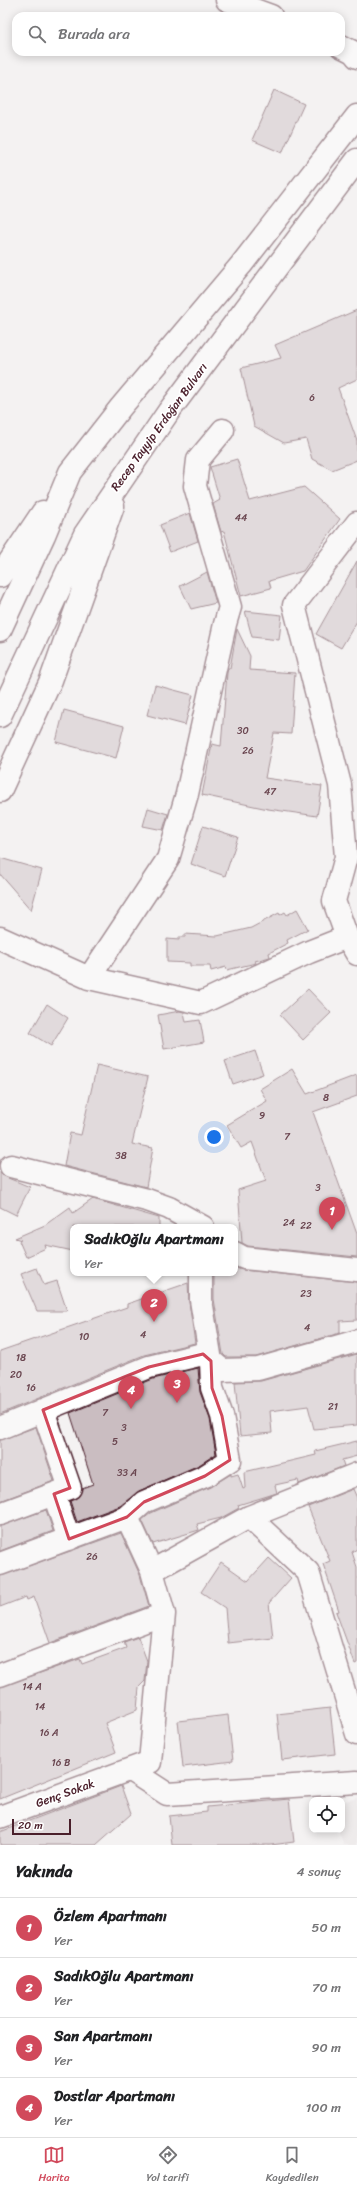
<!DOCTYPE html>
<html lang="tr">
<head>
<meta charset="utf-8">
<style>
  body { margin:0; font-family:Sriracha,sans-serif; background:#f2f2f2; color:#202124 }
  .controls { position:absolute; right:12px; bottom:12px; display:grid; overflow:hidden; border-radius:8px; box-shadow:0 2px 10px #0003 }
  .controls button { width:36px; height:36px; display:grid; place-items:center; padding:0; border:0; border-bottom:1px solid #e0e0e0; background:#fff; color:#202124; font:20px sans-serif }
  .scale { position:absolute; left:12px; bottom:10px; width:59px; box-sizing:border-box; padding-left:4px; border:2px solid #4a1f2b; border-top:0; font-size:11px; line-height:14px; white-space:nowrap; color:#4a1f2b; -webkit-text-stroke:3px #fff; paint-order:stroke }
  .you { position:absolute; left:214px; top:1137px; width:14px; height:14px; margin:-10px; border:3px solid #fff; border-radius:50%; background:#1a73e8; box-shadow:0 0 0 6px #1a73e833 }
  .badge { display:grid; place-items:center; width:26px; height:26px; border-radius:50%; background:#d1495b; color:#fff; font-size:13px; font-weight:700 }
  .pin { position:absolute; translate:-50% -33px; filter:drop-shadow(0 1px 2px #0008) }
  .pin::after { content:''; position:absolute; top:21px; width:14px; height:12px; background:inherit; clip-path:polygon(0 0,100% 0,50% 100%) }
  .popup { position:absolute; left:70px; top:1224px; width:168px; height:52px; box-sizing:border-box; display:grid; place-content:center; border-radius:8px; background:#fff; filter:drop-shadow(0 1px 3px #0005); font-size:13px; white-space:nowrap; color:#757577 }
  .popup b { font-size:15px; color:#202124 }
  .popup::after { content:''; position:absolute; left:50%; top:100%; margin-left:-8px; border:8px solid transparent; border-top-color:#fff }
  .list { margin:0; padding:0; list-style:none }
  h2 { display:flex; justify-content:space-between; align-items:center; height:52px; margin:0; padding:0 16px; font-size:17px }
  h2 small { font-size:13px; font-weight:400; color:#757577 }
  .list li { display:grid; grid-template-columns:26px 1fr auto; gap:12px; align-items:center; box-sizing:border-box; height:60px; padding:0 16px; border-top:1px solid #e0e0e0 }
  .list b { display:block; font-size:15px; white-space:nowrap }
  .list p { margin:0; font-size:13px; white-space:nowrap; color:#757577 }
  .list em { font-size:13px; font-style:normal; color:#757577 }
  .icon { flex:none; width:22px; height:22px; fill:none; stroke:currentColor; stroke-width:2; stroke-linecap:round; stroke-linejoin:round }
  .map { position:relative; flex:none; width:357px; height:1845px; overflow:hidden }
  .search { position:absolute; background:#fff; box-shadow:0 2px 10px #0003; left:12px; right:12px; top:12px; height:44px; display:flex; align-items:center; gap:10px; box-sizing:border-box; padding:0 14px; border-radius:12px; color:#757577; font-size:15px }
  .sheet { height:292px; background:#fff }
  nav { display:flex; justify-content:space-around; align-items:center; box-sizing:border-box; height:56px; border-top:1px solid #e0e0e0; background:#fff; font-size:11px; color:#757577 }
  nav a { display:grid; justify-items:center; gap:2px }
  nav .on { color:#d1495b }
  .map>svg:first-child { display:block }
</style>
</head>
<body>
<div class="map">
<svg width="357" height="1845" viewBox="0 0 357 1845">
  <rect width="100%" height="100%" fill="#f4f2f2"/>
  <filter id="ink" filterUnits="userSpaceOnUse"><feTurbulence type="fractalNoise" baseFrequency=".025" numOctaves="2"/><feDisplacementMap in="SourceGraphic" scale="8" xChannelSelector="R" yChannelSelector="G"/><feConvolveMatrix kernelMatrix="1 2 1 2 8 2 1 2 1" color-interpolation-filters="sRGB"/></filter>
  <g filter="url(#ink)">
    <path fill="#e7e2e3" d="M357 1798V1845H344L338 1830H342V1802Z"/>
    <path fill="#cabdc1" stroke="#4a1f2b" d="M274 90 304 104 282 153 252 140Z
      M357 310V379L338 388 357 441V460L332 470 312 459 306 439 284 443 254 426 241 368 281 358 275 345Z
      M237 459 250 501 304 487 340 519 303 571 269 581 271 588 241 596 224 531 221 532 213 504 220 500 210 467Z
      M190 513 198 541 170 552 160 525Z
      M357 561V621L341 648 316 634Z
      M207 572 216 603 191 609 180 586Z
      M245 611 282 615 279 640 252 637Z
      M237 629 250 656 249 670 295 673 291 734 274 733 265 778 322 786 317 816 268 809 202 795 212 744 221 746 227 673 228 668H230Z
      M155 685 193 695 185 725 147 715Z
      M64 710 124 726 116 758 56 742Z
      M148 808 168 814 163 830 143 826Z
      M203 826 238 837 225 876 191 864Z
      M0 858 42 870 31 910 0 874Z
      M297 909 308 929 287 940 288 943 269 953 270 957 255 961 256 963 227 970 226 967 211 971 210 966H190V963L167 962V939L179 940V937H185V934L217 936 251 928 279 913 280 915 285 912 287 915Z
      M308 989 331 1013 303 1040 280 1015Z
      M47 1004 68 1018 51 1046 30 1033Z
      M180 1011 184 1012 186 1022 200 1020 204 1042 164 1049 158 1015Z
      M255 1051 263 1074 233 1084 225 1061Z
      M97 1065 148 1077 132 1144 153 1148 146 1187 64 1166 70 1133 81 1135Z
      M292 1069 307 1094 357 1075V1096L313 1112 357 1234V1257L248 1246 242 1243 238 1190 266 1181 252 1142 241 1148 227 1125 267 1101 260 1089Z
      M0 1172 8 1178 30 1187 16 1215 0 1207Z
      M93 1199 159 1218V1227H73V1251L45 1245 46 1248 26 1257 19 1241 21 1240 15 1238 45 1225 70 1207 73 1213Z
      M235 1267 243 1270 357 1282V1320L340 1321V1333L256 1357H226L223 1354 214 1299V1274L235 1273Z
      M37 1268 44 1285 57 1281 67 1311H37L21 1274Z
      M188 1283 189 1302 195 1343 144 1355 0 1414V1351L127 1307V1304Z
      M357 1354V1425L314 1429 308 1406 270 1411 272 1433 240 1436 235 1382 261 1381Z
      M198 1368 200 1392 210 1419 216 1454 199 1465 139 1491 120 1506 77 1522 70 1501 79 1496 82 1488 93 1484 70 1413 153 1379Z
      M36 1427 54 1481 0 1501V1440Z
      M357 1441V1456L342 1460 344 1466 299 1484 298 1480 275 1485 277 1493 238 1505 239 1508 221 1518 197 1524 199 1530 153 1544 142 1520 151 1513 210 1487 231 1474V1476L238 1474 243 1489 245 1488 244 1472 316 1455 315 1451Z
      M353 1489 357 1498V1549L352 1552 357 1567V1663L355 1664 336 1612 339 1611 323 1564 330 1561 308 1507Z
      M46 1510 53 1531 0 1551V1526Z
      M121 1533 140 1575 149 1606 50 1643 34 1597 27 1600 26 1597 0 1607V1576Z
      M269 1558 291 1578 269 1603 273 1638 228 1643 225 1608 201 1592 221 1562 248 1581Z
      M138 1637 147 1661 145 1681 139 1687 137 1710 105 1723 116 1752 0 1799V1687L80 1659 82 1664 126 1648 124 1642Z
      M330 1708 335 1754 282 1760 277 1714Z
      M228 1715 233 1761 183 1767 178 1721Z
      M121 1786 131 1814 96 1845H0V1832Z
      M289 1799 294 1842 271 1845H172L169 1816 207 1812V1807Z"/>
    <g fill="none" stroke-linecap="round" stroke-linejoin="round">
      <defs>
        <path id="street" d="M227 0 271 16
          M341 46 353 52 357 57
          M357 523 294 605 340 785 346 857 334 901 347 937 357 954
          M0 938 89 978 168 859 187 794 225 624 230 607 195 486 198 460 223 430
          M89 978 201 1003 309 952 347 937
          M11 1166 147 1200 169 1208 203 1227
          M235 1253 244 1258 357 1270
          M0 1428 149 1367 203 1354 222 1370 258 1369 357 1341
          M54 1494 69 1539
          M0 1514 70 1488 43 1410
          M127 1517 144 1502 205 1476 230 1460 222 1416 212 1388 211 1361 201 1300V1273
          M249 1517 308 1572 357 1734
          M0 1564 127 1517 152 1571
          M0 1675 164 1614 152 1571 249 1517 357 1474
          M130 1770 167 1794 357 1782
          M0 1817 150 1762 164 1614"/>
        <path id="primary" d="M0 576 43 512
          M0 630 44 535 70 472 121 407 241 265 357 116
          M0 716 85 534 169 411 357 160
          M0 791 51 680 113 506"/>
      </defs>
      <use href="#street" stroke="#4a1f2b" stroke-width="25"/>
      <use href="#primary" stroke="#4a1f2b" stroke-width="25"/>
      <use href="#street" stroke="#fff" stroke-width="22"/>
      <use href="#primary" stroke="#fff" stroke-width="22"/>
    </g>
  </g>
  <path d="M0 0H357V1845H0ZM203 1354 211 1361 212 1388 222 1416 230 1460 205 1476 144 1502 127 1517 69 1539 54 1494 70 1488 43 1410 149 1367Z" fill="#f4f2f2" fill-opacity=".55" fill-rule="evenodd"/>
  <path fill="none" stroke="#d1495b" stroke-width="3" stroke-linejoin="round" d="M203 1354 211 1361 212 1388 222 1416 230 1460 205 1476 144 1502 127 1517 69 1539 54 1494 70 1488 43 1410 149 1367Z"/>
  <g text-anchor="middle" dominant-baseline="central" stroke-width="3.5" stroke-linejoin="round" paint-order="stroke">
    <g font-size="10" fill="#6a4650">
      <text x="312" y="398">6</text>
      <text x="241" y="518">44</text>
      <text x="243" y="731">30</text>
      <text x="248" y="751">26</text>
      <text x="270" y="792">47</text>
      <text x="326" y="1098">8</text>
      <text x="262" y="1116">9</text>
      <text x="287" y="1137">7</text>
      <text x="121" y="1156">38</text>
      <text x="318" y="1188">3</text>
      <text x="289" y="1223">24</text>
      <text x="306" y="1226">22</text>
      <text x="306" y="1294">23</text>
      <text x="307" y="1328">4</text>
      <text x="143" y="1335">4</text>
      <text x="84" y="1337">10</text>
      <text x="21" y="1358">18</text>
      <text x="16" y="1375">20</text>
      <text x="31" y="1388">16</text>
      <text x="333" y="1407">21</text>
      <text x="105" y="1413">7</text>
      <text x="124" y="1428">3</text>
      <text x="115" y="1442">5</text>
      <text x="127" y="1473">33 A</text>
      <text x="92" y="1557">26</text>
      <text x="32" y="1687">14 A</text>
      <text x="40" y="1707">14</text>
      <text x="49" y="1733">16 A</text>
      <text x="61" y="1763">16 B</text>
    </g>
    <g font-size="12" fill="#4a1f2b" stroke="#fff">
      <text transform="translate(159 427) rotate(-54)">Recep Tayyip Erdoğan Bulvarı</text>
      <text transform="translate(65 1793) rotate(-20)">Genç Sokak</text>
    </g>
  </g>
</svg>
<div class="controls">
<button><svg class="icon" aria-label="locate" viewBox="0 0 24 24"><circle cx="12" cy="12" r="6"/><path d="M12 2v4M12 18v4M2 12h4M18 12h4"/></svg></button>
</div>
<div class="scale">20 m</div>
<div class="you"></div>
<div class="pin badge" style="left:332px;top:1230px">1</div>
<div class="pin badge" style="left:154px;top:1322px">2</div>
<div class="popup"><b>SadıkOğlu Apartmanı</b>Yer</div>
<div class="pin badge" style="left:177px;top:1403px">3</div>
<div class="pin badge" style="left:131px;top:1409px">4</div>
<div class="search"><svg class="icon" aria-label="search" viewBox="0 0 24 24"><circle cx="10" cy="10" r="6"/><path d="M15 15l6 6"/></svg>Burada ara</div>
</div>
<section class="sheet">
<h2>Yakında<small>4 sonuç</small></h2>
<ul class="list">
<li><span class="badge">1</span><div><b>Özlem Apartmanı</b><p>Yer</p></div><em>50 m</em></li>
<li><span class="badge">2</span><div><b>SadıkOğlu Apartmanı</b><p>Yer</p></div><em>70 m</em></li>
<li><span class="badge">3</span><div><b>San Apartmanı</b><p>Yer</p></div><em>90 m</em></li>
<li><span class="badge">4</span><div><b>Dostlar Apartmanı</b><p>Yer</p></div><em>100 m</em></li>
</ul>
</section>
<nav>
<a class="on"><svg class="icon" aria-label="map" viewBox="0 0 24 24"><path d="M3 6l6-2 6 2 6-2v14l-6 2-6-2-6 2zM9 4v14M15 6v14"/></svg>Harita</a>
<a><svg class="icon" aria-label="directions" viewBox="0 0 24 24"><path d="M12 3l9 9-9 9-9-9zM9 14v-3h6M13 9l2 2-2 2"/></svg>Yol tarifi</a>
<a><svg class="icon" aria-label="saved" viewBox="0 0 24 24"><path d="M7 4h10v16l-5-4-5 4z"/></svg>Kaydedilen</a>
</nav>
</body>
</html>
